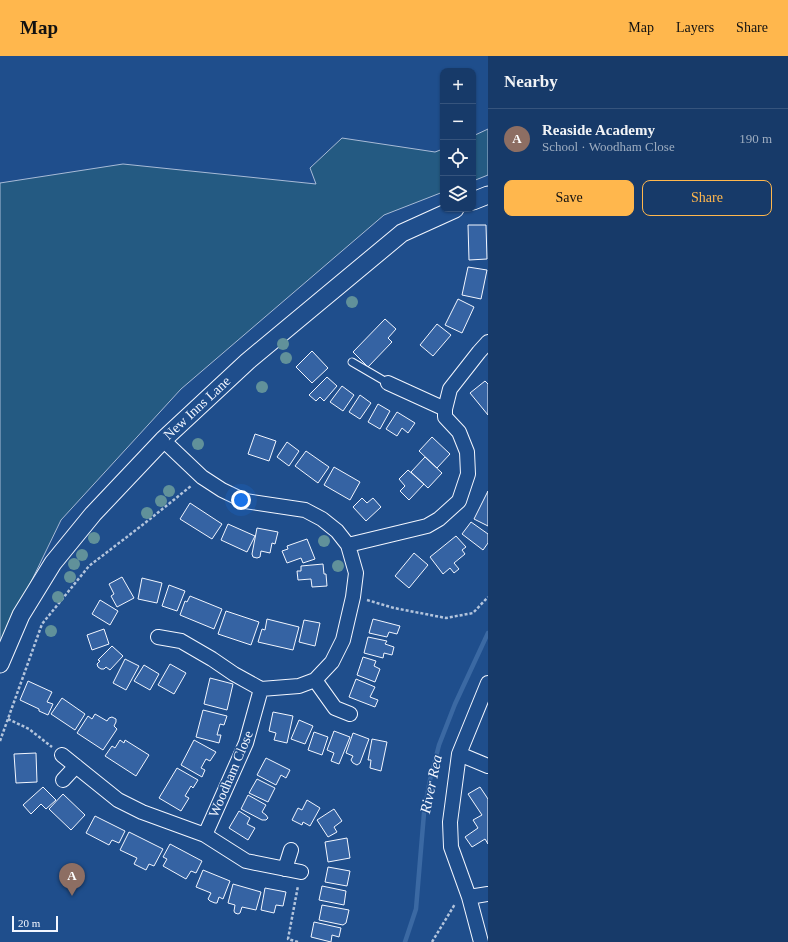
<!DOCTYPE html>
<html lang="en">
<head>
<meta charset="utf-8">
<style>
  body { margin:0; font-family:Georgia,serif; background:#244571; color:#f1f3f6 }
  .controls { position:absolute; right:12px; top:12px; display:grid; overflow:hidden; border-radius:8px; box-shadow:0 1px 3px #0004 }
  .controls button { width:36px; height:36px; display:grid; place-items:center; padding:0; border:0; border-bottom:1px solid #36547d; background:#173a69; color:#f1f3f6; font:20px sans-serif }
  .scale { position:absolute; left:12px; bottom:10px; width:46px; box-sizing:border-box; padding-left:4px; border:2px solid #f2f6ff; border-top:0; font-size:11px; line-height:14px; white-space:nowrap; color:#f2f6ff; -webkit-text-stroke:3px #1f4e8c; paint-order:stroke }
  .you { position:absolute; left:241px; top:444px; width:14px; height:14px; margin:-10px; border:3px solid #fff; border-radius:50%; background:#1a73e8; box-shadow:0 0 0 6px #1a73e833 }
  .badge { display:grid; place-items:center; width:26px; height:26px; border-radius:50%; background:#ffb74d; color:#fff; font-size:13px; font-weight:700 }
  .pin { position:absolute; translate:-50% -33px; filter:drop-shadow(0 1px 2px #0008) }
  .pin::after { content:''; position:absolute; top:21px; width:14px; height:12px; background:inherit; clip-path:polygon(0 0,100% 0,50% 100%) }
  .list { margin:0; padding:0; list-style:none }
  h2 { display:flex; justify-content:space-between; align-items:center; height:52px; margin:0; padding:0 16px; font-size:17px }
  h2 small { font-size:13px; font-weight:400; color:#9eadc0 }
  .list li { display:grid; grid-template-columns:26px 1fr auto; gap:12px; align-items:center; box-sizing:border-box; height:60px; padding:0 16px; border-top:1px solid #36547d }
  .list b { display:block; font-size:15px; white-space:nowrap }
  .list p { margin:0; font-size:13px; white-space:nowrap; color:#9eadc0 }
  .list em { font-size:13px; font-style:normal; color:#9eadc0 }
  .actions { display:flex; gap:8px; padding:12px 16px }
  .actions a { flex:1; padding:9px 0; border:1px solid #ffb74d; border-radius:8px; text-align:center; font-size:14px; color:#ffb74d }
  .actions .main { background:#ffb74d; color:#111 }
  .icon { flex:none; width:22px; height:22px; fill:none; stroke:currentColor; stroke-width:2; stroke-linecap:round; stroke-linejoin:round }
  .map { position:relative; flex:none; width:488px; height:886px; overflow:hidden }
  header { display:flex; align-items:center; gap:24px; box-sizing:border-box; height:56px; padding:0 20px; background:#ffb74d; color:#111 }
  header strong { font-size:19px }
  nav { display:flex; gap:22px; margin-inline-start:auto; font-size:14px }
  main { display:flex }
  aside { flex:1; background:#173a69 }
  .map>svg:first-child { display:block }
</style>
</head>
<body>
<header>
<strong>Map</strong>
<nav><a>Map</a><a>Layers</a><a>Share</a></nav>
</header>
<main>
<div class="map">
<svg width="488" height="886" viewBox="0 0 488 886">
  <rect width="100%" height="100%" fill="#1f4e8c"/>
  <path fill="#245a82" stroke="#a8bbd7" d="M488 73V119L473 125V80Z
    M342 82 435 96 443 93V136L384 159 181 333 61 464 0 590V127L123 108 316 128 310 112Z"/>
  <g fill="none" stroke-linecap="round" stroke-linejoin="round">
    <path stroke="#3b69a3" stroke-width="4.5" d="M405 886 416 853 424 757 430 724 439 689 455 648 488 577"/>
  </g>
  <path fill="#3563a3" stroke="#f2f6ff" d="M468 169H486L487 203 469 204Z
    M468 211 487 214 481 243 462 239Z
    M458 243 474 251 462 277 445 269Z
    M385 263 396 273 388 282 392 286 368 311 353 296Z
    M437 268 451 279 433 300 420 289Z
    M312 295 328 312 312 327 296 311Z
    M327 321 337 330 324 345 320 341 316 345 309 339Z
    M485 325 488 328V359L470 337Z
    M342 330 354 339 343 355 330 346Z
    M360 339 371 347 360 363 349 356Z
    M378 348 390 355 380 373 368 366Z
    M397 356 415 367 408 377 402 372 397 380 386 373Z
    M255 378 276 385 269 405 248 398Z
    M432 381 450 398 437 412 419 395Z
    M287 386 299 395 289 410 277 401Z
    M306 395 329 411 318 427 295 410Z
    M425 401 442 417 428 432 411 416Z
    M334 411 360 426 350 444 324 429Z
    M408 414 424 428 409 444 400 435 405 430 399 423Z
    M488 435V470L474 463Z
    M362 442 367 447 373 442 381 451 366 465 353 451Z
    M190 447 222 468 212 483 180 463Z
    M471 466 488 478V487L483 494 462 478Z
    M228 468 255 480 247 496 221 484Z
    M257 472 278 476 275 488 272 487 270 497 261 495 260 501 257 502 253 501 252 498Z
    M456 480 466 491 462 494 465 498 454 507 459 513 454 517 450 512 443 518 430 501Z
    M307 483 315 503 303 507 301 502 287 507 282 495 288 493 287 490Z
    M414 497 428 509 409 532 395 520Z
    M323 508 324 518H326L327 530 312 531 311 523 298 524 297 515H301V510Z
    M122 521 134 542 117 551 111 540 114 538 109 528Z
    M142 522 162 527 157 547 138 543Z
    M169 529 185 535 177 555 162 550Z
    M190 540 222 553 214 573 180 559 185 545 187 546Z
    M100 544 118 555 110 569 92 558Z
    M226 555 259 566 251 589 218 578Z
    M267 563 299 571 293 594 258 586 262 573 265 574Z
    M373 563 400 570 397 578 389 576 387 581 369 577Z
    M304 564 320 567 315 590 299 586Z
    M104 573 109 588 92 594 87 579Z
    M368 581 387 585 385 588 394 591 392 599 384 597 383 602 364 597Z
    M112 590 123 600 110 614 106 611 104 613H101L98 611 97 608 100 605 98 604Z
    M363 601 376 605 374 610 380 613 375 626 357 619Z
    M125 603 139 610 126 634 113 627Z
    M170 608 186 617 174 638 158 629Z
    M144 609 159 618 150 634 134 625Z
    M210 622 233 628 227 654 204 648Z
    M356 623 375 631 370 641 378 644 375 651 349 641Z
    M28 625 52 636 47 646 53 648 48 659 39 655V653L20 644Z
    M62 642 85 658 75 674 51 658Z
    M203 654 227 660 224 669 220 668 217 679H221L219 687 196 681Z
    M273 656 293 660 287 687 274 684 276 677 269 675Z
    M95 658 107 665 109 662 112 661 116 663V666L114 670 117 673 103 694 77 677 88 660 92 663Z
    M299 664 313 670 305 688 291 683Z
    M334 675 350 681 339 708 331 705 334 697 327 694Z
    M314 676 328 681 322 699 308 694Z
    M353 677 369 683 360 707 357 709 353 707 351 704 353 700 346 697Z
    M372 683 387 686 381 715 370 712 371 704H368Z
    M120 684 124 687 125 684 149 699 136 720 105 700 112 690 115 692Z
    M194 684 216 696 210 705 206 703 201 712 205 714 202 721 181 709Z
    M36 697 37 726 16 727 14 698Z
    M266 702 290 714 286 722 281 719 276 729 257 719Z
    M177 712 198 724 193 732 191 730 185 740 189 742 181 755 159 742Z
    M257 723 275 732 268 746 249 737Z
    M43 731 56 744 46 753 41 748 31 758 23 749Z
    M480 731 488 743V788L485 783 472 791 465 781 478 772 473 764 482 759 468 738Z
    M63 738 85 759 71 774 49 753Z
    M248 739 266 749 262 756 266 759 268 762 266 764H262L241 753Z
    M307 744 320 752 310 770 303 766 302 769 292 764 298 752 302 754Z
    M334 753 342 765 334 771 337 776 328 781 317 764Z
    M239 755 250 762 247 768 255 772 248 784 229 772Z
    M95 760 125 775 119 787 112 784 109 789 86 777Z
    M129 776 163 793 154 810 149 808 146 814 134 808 137 802 120 794Z
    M347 782 350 802 328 806 325 786Z
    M170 788 202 805 196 817 191 815 186 823 163 810 167 803 163 801Z
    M328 811 350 815 347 830 325 826Z
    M203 814 230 825 223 843 219 841 217 847H215L210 845 208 843 211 837 196 831Z
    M233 828 261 836 256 854 242 851 240 857 238 858 235 857 234 855 235 849 228 847Z
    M322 830 346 835 344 849 319 844Z
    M265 832 286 836 283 850 276 849 274 857 261 854Z
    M322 849 349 854 346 867 343 869 319 864Z
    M314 866 341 872 339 881 332 879 331 886 311 881Z"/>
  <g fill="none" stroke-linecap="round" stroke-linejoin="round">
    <defs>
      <path id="service" d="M352 306 388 327"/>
      <path id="minor" d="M388 327 445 353
        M348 489 427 470 439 463 459 445 468 418 467 396 459 376 445 361V353L450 333 479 296 488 286
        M158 581 181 585 212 603 234 618 261 633 299 630 315 624 332 606 343 584 353 541 356 517 348 489 337 475 322 463 305 454 245 445 222 434 202 421 163 384
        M315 624 335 652 350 658
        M459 698 488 710
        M62 699 118 744 142 756 205 779 246 805 301 816
        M63 724 76 710
        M205 779 246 687 261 633
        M285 813 291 794
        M469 841 488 838
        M481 886 469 841 451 791 450 766 459 698 488 627"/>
      <path id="tertiary" d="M473 145 488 139
        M0 608 21 559 53 507 93 458 163 384 248 305 402 177 455 153"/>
    </defs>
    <use href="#service" stroke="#f2f6ff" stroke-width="9"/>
    <use href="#minor" stroke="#f2f6ff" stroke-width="16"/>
    <use href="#tertiary" stroke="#f2f6ff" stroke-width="19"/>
    <path stroke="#b3c4dc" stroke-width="2.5" stroke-dasharray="3 2" stroke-linecap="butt" d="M367 544 394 552 446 562 473 557 488 541
      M8 663 29 673 52 691
      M0 685 42 568 89 510 145 467 191 430
      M298 886 288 883 298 830
      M432 886 455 848"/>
    <use href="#service" stroke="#1f4e8c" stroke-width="7"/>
    <use href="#minor" stroke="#1f4e8c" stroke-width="14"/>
    <use href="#tertiary" stroke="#1f4e8c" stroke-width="17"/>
  </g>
  <g fill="#61919a">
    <circle cx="352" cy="246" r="6"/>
    <circle cx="283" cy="288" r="6"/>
    <circle cx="286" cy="302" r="6"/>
    <circle cx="262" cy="331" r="6"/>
    <circle cx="198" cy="388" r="6"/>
    <circle cx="169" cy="435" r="6"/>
    <circle cx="161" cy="445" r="6"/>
    <circle cx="147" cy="457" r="6"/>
    <circle cx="94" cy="482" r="6"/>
    <circle cx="324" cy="485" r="6"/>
    <circle cx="82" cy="499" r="6"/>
    <circle cx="74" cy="508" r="6"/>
    <circle cx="338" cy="510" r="6"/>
    <circle cx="70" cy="521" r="6"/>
    <circle cx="58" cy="541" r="6"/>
    <circle cx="51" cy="575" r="6"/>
  </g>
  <g text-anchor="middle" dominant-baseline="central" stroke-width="3" stroke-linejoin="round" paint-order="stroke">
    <g font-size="14" fill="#f2f6ff" stroke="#1f4e8c">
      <text transform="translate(197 352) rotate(-43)">New Inns Lane</text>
      <text transform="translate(231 718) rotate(-67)">Woodham Close</text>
    </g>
    <g font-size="15" font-style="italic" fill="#f2f6ff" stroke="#1f4e8c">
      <text transform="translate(431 728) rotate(-78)">River Rea</text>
    </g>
  </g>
</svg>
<div class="controls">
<button>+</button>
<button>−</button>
<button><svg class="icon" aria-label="locate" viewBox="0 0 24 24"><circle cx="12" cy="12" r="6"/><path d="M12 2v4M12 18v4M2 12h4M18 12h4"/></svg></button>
<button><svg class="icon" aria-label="layers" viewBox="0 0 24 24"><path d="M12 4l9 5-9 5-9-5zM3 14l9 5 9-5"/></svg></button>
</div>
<div class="scale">20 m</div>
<div class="you"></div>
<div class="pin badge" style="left:72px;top:840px;background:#8d6e63">A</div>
</div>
<aside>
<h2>Nearby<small></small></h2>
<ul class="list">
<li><span class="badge" style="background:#8d6e63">A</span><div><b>Reaside Academy</b><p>School · Woodham Close</p></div><em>190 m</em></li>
</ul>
<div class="actions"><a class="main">Save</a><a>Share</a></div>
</aside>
</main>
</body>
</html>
